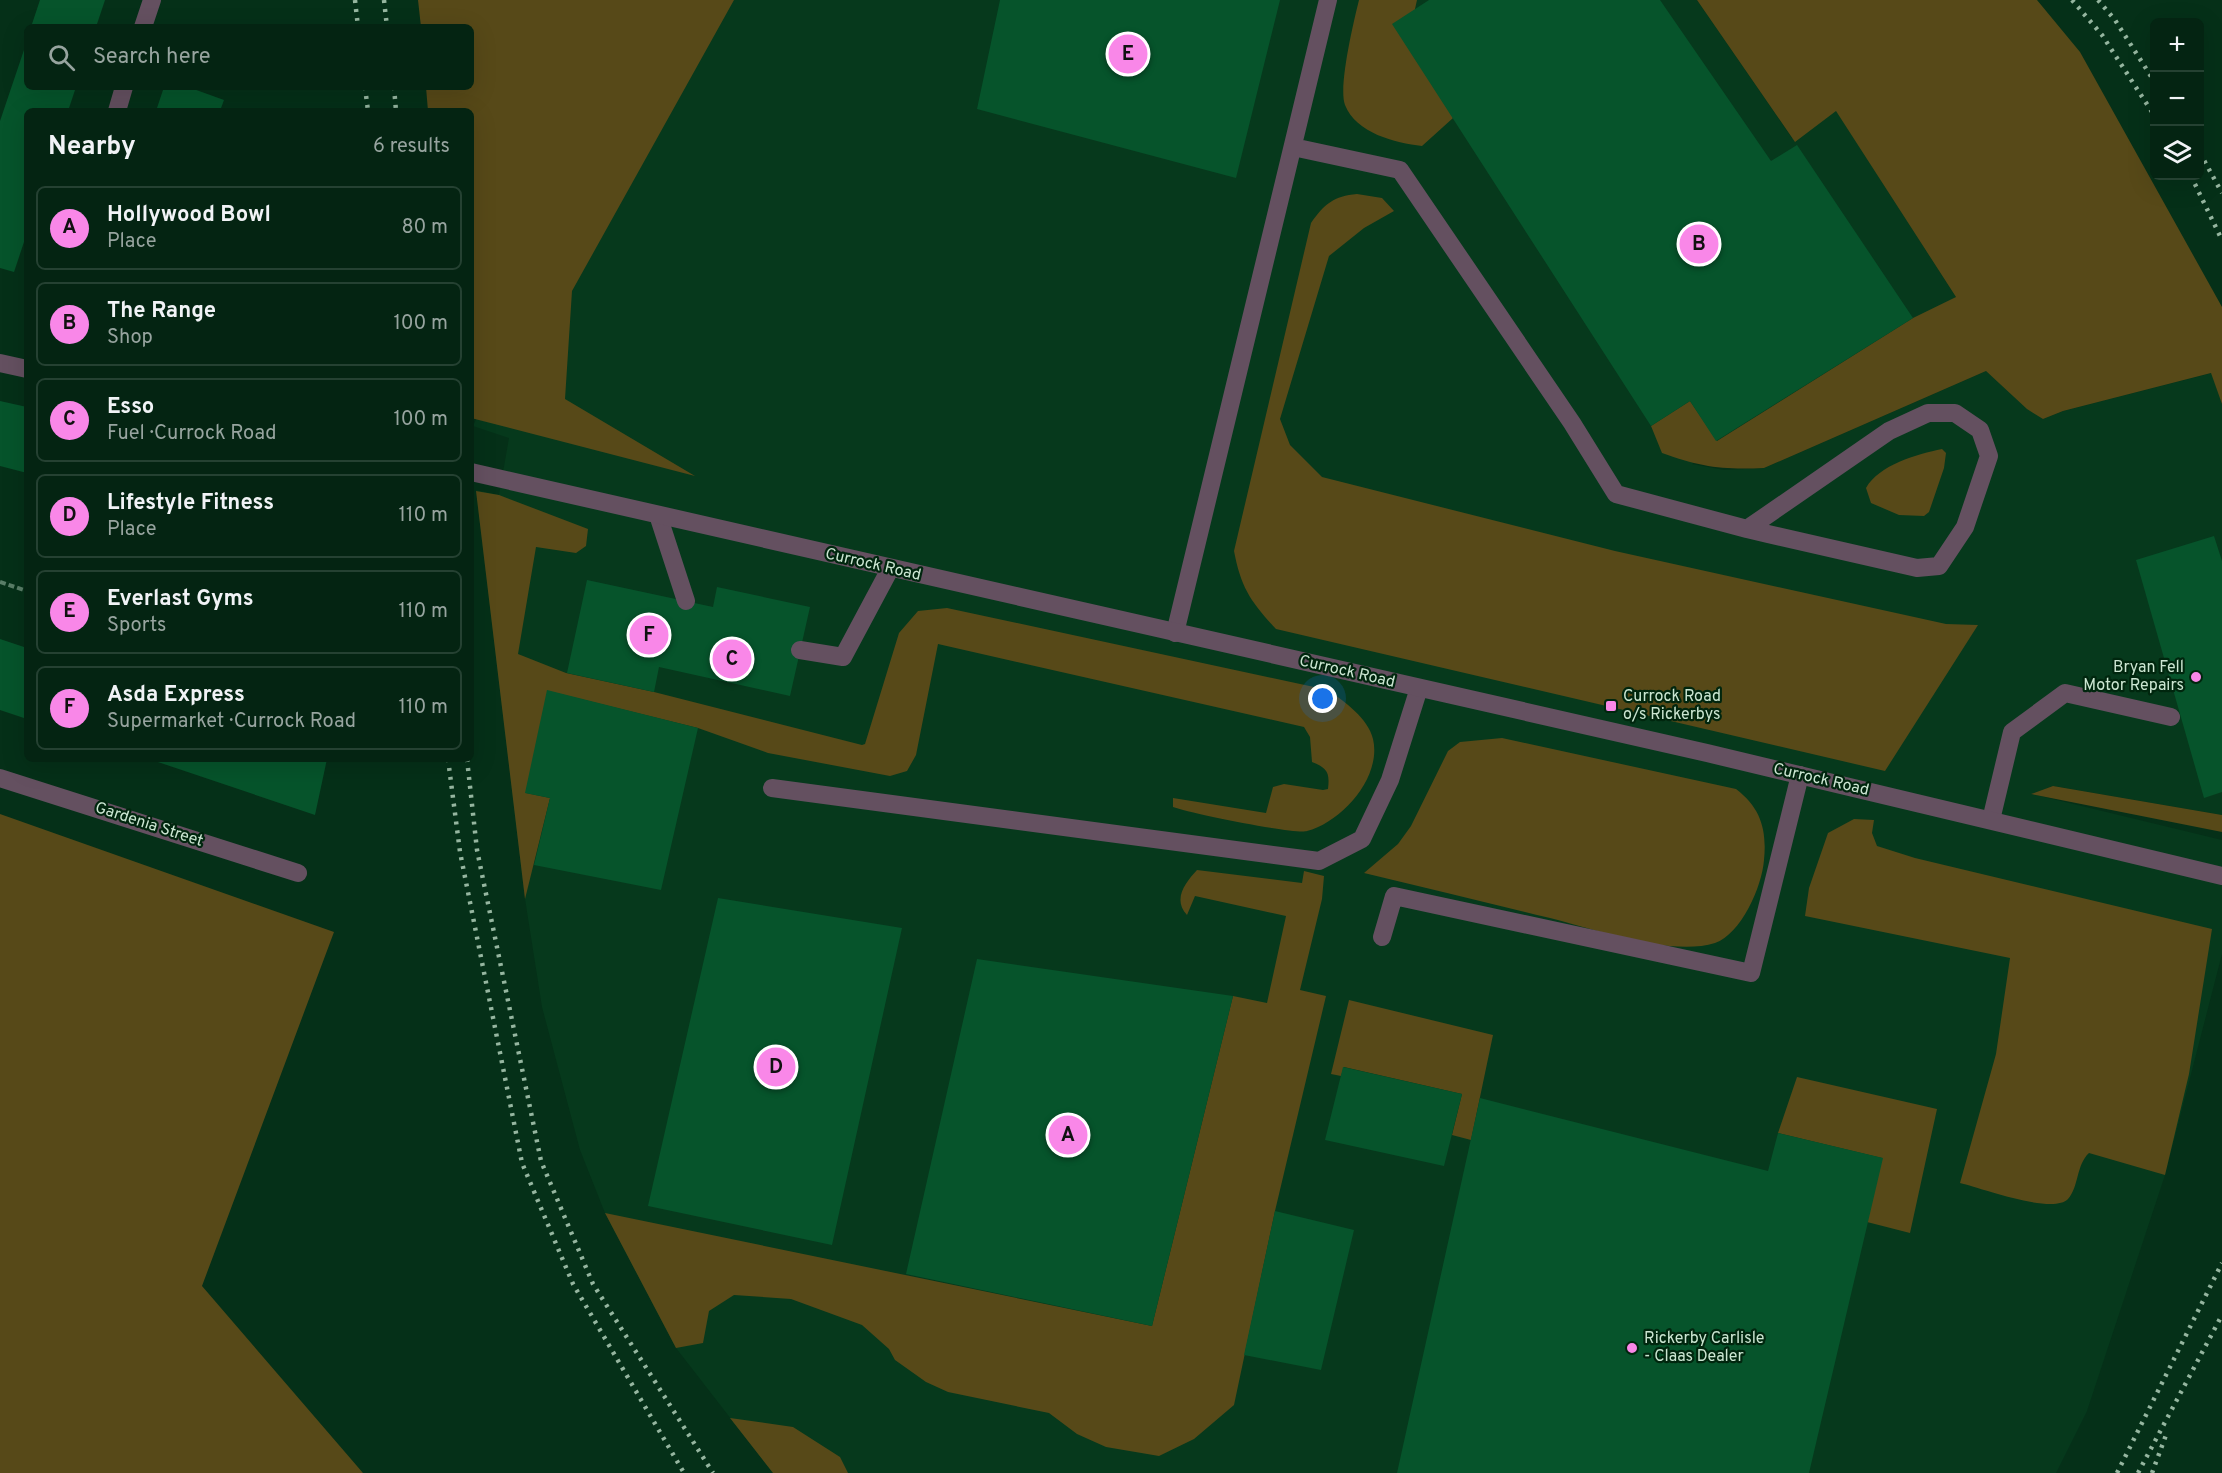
<!DOCTYPE html>
<html lang="en">
<head>
<meta charset="utf-8">
<style>
  body { margin:0; font-family:Overpass,sans-serif; background:#123020; color:#f1f3f6 }
  .controls { position:absolute; right:18px; top:18px; display:grid; overflow:hidden; border-radius:9px; box-shadow:0 6px 24px #0002 }
  .controls button { width:54px; height:54px; display:grid; place-items:center; padding:0; border:0; border-bottom:2px solid #254132; background:#042412; color:#f1f3f6; font:30px sans-serif }
  .you { position:absolute; left:1323px; top:699px; width:21px; height:21px; margin:-15px; border:4px solid #fff; border-radius:50%; background:#1a73e8; box-shadow:0 0 0 9px #1a73e833 }
  .badge { display:grid; place-items:center; width:39px; height:39px; border-radius:50%; background:#f987e8; color:#111; font-size:20px; font-weight:700 }
  .pin { position:absolute; translate:-50% -50%; border:3px solid #fff; box-shadow:0 2px 6px #0006 }
  .list { margin:0; padding:0; list-style:none }
  h2 { display:flex; justify-content:space-between; align-items:center; height:78px; margin:0; padding:0 24px; font-size:26px }
  h2 small { font-size:20px; font-weight:400; color:#97a49f }
  .list li { display:grid; grid-template-columns:39px 1fr auto; gap:18px; align-items:center; box-sizing:border-box; height:84px; margin:0 12px 12px; padding:0 12px; border:2px solid #254132; border-radius:9px }
  .list b { display:block; font-size:22px; white-space:nowrap }
  .list p { margin:0; font-size:20px; white-space:nowrap; color:#97a49f }
  .list em { font-size:20px; font-style:normal; color:#97a49f }
  .icon { flex:none; width:33px; height:33px; fill:none; stroke:currentColor; stroke-width:2; stroke-linecap:round; stroke-linejoin:round }
  .map { position:relative; flex:none; width:2222px; height:1473px; overflow:hidden }
  .search { position:absolute; background:#042412; box-shadow:0 6px 24px #0002; left:24px; top:24px; width:450px; height:66px; display:flex; align-items:center; gap:15px; box-sizing:border-box; padding:0 21px; border-radius:9px; color:#97a49f; font-size:22px }
  .panel { position:absolute; background:#042412; box-shadow:0 6px 24px #0002; left:24px; top:108px; width:450px; height:654px; border-radius:9px }
  .map>svg:first-child { display:block }
</style>
</head>
<body>
<div class="map">
<svg width="2222" height="1473" viewBox="0 0 2222 1473">
  <rect width="100%" height="100%" fill="#053018"/>
  <path fill="#06391c" d="M468 0H1697L1792 138 1836 110 1956 297 1692 464 1724 470 1764 468 1986 371 2043 419 2063 411 2212 373 2222 404V815L2053 786 2032 794 2222 840V954L2165 1175 2087 1411 2056 1473H773L676 1348 605 1213 580 1150 542 1007 525 899 476 490 499 495 509 438 473 426 482 407 471 347V27Z"/>
  <path fill="#574918" d="M418 0H734L572 291 565 399 695 476 471 418V111H428L426 87H471V27H421Z
    M1359 0H1417L1415 9 1453 118 1422 146C1395 143 1356 133 1345 105 1338 87 1354 20 1359 0Z
    M1697 0H2037L2080 52 2222 307V404L2211 373 2063 411 2043 419 2027 409 1986 371 1764 468C1722 470 1701 467 1662 453L1651 426 1690 401 1717 441 1913 318 1956 297 1836 111 1795 142Z
    M1357 194 1382 198 1394 211 1364 228 1329 256 1280 419 1290 445 1322 477 1615 551 1946 624 1978 625 1885 771 1276 629C1251 602 1241 588 1234 551L1311 223C1324 204 1334 196 1357 194Z
    M1942 449 1946 453 1944 468 1929 512 1924 516 1899 515 1871 503 1866 488C1879 465 1917 454 1942 449Z
    M476 491 499 495 588 529 586 546 576 553 536 547 518 654 566 673 654 692 862 745 865 744 899 633 918 611 947 608 1328 690C1345 702 1368 718 1373 739 1382 777 1342 822 1307 831 1296 835 1189 813 1173 807V798L1266 813 1273 787 1284 784 1323 790 1328 789C1330 772 1327 768 1312 762L1310 737 1304 727 938 644 916 755 907 771 890 776 768 753 698 728 548 691 526 793 550 798 525 899Z
    M1502 738 1736 789C1761 808 1767 830 1764 860 1762 887 1741 934 1715 943 1671 957 1594 929 1550 918 1488 903 1426 888 1364 873L1398 844 1411 826 1448 751 1460 742Z
    M2053 786 2222 815V832L2031 794Z
    M0 814 334 932 202 1286 363 1473H0Z
    M1854 819 1874 820 1872 833 1877 846 1915 858 2212 929 2189 1074 2165 1175 2089 1153C2076 1165 2079 1187 2068 1199 2053 1215 1981 1188 1960 1183L1996 1054 2010 958 1805 916 1809 888 1828 833Z
    M1197 870 1302 883 1304 871 1324 876 1322 899 1300 990 1326 996 1275 1211 1234 1405 1194 1439 1159 1456 1106 1447 1077 1434 1049 1413 948 1392 926 1382 895 1360 889 1349 862 1325 791 1299 734 1295 709 1311 703 1343 676 1348 605 1213 1152 1326 1233 996 1267 1003 1286 916 1195 896 1187 915C1172 899 1186 882 1197 870Z
    M1349 1000 1493 1035 1471 1140 1452 1135 1462 1094 1344 1067 1341 1076 1331 1074Z
    M1797 1077 1937 1109 1910 1233 1867 1222 1882 1158 1778 1133Z
    M730 1418 793 1427 840 1457 848 1473H773Z"/>
  <path fill="#06542b" d="M40 0H105L96 27H31Z
    M1000 0H1280L1236 178 977 109Z
    M1429 0H1660L1771 161 1797 145 1913 318 1716 441 1690 401 1651 426 1392 24Z
    M27 41V87H76L68 111H27V233L14 272 0 268V121Z
    M164 87H188L224 100 220 111H156Z
    M0 401 27 407V473L0 466Z
    M2214 536 2222 561V792L2204 798 2136 560Z
    M587 580 713 607 717 587 810 607 790 696 659 667 654 692 567 673Z
    M0 639 27 648V719L0 710Z
    M547 690 698 728 661 890 534 865 550 798 525 793Z
    M149 759H327L315 815Z
    M718 898 902 928 832 1245 648 1206Z
    M977 959 1233 996 1152 1326 906 1274Z
    M1343 1067 1462 1094 1444 1166 1325 1140Z
    M1480 1098 1768 1171 1778 1133 1883 1158 1809 1473H1397Z
    M1275 1211 1354 1230 1321 1370 1244 1355Z"/>
  <g fill="none" stroke-linecap="round" stroke-linejoin="round">
    <path stroke="#5a7e68" stroke-width="4" stroke-dasharray="6 3" stroke-linecap="butt" d="M0 582 27 591"/>
    <path stroke="#645060" stroke-width="18" d="M1293 147 1400 170 1572 423 1616 494 1747 529 1768 534 1917 568 1939 566 1965 527 1989 456 1980 430 1955 413H1928L1889 431 1747 529
      M658 515 686 601
      M1175 633 1328 0
      M800 650 843 657 890 569
      M772 788 1319 861 1362 839 1390 780 1419 688
      M1991 820 2012 732 2065 693 2171 717
      M1382 937 1394 896 1751 973 1800 775"/>
    <path stroke="#645060" stroke-width="18" d="M143 27 152 0
      M117 111 124 87
      M0 778 298 873"/>
    <path stroke="#645060" stroke-width="18" d="M0 363 27 369
      M471 472 1707 753 2222 876"/>
    <path stroke="#96b6a0" stroke-width="4.5" stroke-dasharray="3 6" stroke-linecap="butt" d="M355 0 358 27
      M384 0 387 27
      M2072 0 2102 35 2154 115
      M2098 0 2115 20 2154 81
      M365 87 368 111
      M394 87 396 111
      M2200 153 2222 193
      M2191 176 2222 240
      M448 759 460 852 522 1163 573 1284 684 1473
      M467 759 477 850 541 1161 593 1284 713 1473
      M2117 1473 2222 1263
      M2138 1473 2222 1315
      M2152 1473 2166 1435"/>
  </g>
  <g fill="#f987e8" stroke="#00260e" stroke-width="2">
    <circle cx="2196" cy="677" r="6"/>
    <rect x="1605" y="700" width="12" height="12" rx="3"/>
    <circle cx="1632" cy="1348" r="6"/>
  </g>
  <g text-anchor="middle" dominant-baseline="central" stroke-width="4.5" stroke-linejoin="round" paint-order="stroke">
    <g font-size="16" fill="#cbe6d2" stroke="#00260e">
      <text transform="translate(873 565) rotate(13)">Currock Road</text>
      <text transform="translate(1347 672) rotate(13)">Currock Road</text>
      <text transform="translate(1821 780) rotate(13)">Currock Road</text>
      <text transform="translate(149 825) rotate(18)">Gardenia Street</text>
    </g>
    <g font-size="16" fill="#cbe6d2" stroke="#00260e" text-anchor="start">
      <text x="2184" y="668" text-anchor="end">Bryan Fell<tspan x="2184" dy="18">Motor Repairs</tspan></text>
      <text x="1623" y="697">Currock Road<tspan x="1623" dy="18">o/s Rickerbys</tspan></text>
      <text x="1644" y="1339">Rickerby Carlisle<tspan x="1644" dy="18">- Claas Dealer</tspan></text>
    </g>
  </g>
</svg>
<div class="controls">
<button>+</button>
<button>−</button>
<button><svg class="icon" aria-label="layers" viewBox="0 0 24 24"><path d="M12 4l9 5-9 5-9-5zM3 14l9 5 9-5"/></svg></button>
</div>
<div class="you"></div>
<div class="pin badge" style="left:1068px;top:1135px">A</div>
<div class="pin badge" style="left:1699px;top:244px">B</div>
<div class="pin badge" style="left:732px;top:659px">C</div>
<div class="pin badge" style="left:776px;top:1067px">D</div>
<div class="pin badge" style="left:1128px;top:54px">E</div>
<div class="pin badge" style="left:649px;top:635px">F</div>
<div class="search"><svg class="icon" aria-label="search" viewBox="0 0 24 24"><circle cx="10" cy="10" r="6"/><path d="M15 15l6 6"/></svg>Search here</div>
<section class="panel">
<h2>Nearby<small>6 results</small></h2>
<ul class="list">
<li><span class="badge">A</span><div><b>Hollywood Bowl</b><p>Place</p></div><em>80 m</em></li>
<li><span class="badge">B</span><div><b>The Range</b><p>Shop</p></div><em>100 m</em></li>
<li><span class="badge">C</span><div><b>Esso</b><p>Fuel · Currock Road</p></div><em>100 m</em></li>
<li><span class="badge">D</span><div><b>Lifestyle Fitness</b><p>Place</p></div><em>110 m</em></li>
<li><span class="badge">E</span><div><b>Everlast Gyms</b><p>Sports</p></div><em>110 m</em></li>
<li><span class="badge">F</span><div><b>Asda Express</b><p>Supermarket · Currock Road</p></div><em>110 m</em></li>
</ul>
</section>
</div>
</body>
</html>
